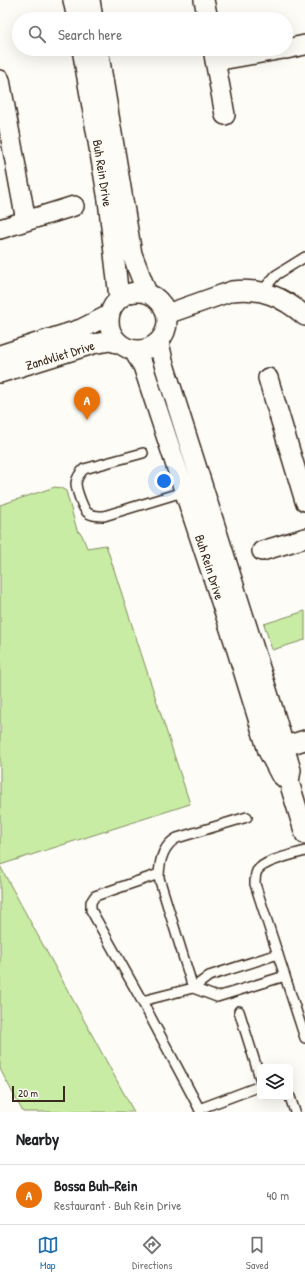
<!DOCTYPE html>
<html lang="en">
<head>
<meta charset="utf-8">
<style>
  body { margin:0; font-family:"Patrick Hand",sans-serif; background:#f6f6f6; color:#202124 }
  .controls { position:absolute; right:12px; bottom:12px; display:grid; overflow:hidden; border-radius:6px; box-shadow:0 4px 16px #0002 }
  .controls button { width:36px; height:36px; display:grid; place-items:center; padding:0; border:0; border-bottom:1px solid #e0e0e0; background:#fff; color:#202124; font:20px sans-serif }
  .scale { position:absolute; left:12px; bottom:10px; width:53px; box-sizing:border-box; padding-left:4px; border:2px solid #3b2a1e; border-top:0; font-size:11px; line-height:14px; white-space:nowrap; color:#3b2a1e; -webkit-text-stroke:3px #fdfcf7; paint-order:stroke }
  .you { position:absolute; left:164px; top:481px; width:14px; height:14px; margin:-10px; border:3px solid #fff; border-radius:50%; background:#1a73e8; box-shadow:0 0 0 6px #1a73e833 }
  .badge { display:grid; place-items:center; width:26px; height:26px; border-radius:50%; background:#1f6fb2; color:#fff; font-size:13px; font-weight:700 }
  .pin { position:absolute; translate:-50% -33px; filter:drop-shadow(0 1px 2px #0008) }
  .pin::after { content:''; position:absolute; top:21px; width:14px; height:12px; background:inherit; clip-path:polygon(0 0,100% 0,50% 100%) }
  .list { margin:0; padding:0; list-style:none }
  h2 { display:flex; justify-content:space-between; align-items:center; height:52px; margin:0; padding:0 16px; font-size:17px }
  h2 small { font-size:13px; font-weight:400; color:#757577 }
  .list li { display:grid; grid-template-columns:26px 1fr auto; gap:12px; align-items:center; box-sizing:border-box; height:60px; padding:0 16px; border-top:1px solid #e0e0e0 }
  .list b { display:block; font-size:15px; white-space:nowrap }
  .list p { margin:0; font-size:13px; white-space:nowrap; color:#757577 }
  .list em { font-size:13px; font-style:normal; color:#757577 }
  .icon { flex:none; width:22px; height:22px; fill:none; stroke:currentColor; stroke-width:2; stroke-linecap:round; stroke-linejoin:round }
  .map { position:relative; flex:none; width:305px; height:1112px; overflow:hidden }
  .search { position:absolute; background:#fff; box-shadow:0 4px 16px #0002; left:12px; right:12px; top:12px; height:44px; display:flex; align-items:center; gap:10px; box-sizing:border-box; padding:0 14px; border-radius:22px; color:#757577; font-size:15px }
  .sheet { height:112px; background:#fff }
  nav { display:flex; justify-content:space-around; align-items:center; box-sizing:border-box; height:56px; border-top:1px solid #e0e0e0; background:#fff; font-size:11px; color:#757577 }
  nav a { display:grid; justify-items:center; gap:2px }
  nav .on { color:#1f6fb2 }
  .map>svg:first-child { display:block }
</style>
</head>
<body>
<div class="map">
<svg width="305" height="1112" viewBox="0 0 305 1112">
  <rect width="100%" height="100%" fill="#fdfcf7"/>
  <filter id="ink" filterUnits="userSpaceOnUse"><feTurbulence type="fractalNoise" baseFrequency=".025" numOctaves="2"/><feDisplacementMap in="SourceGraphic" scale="8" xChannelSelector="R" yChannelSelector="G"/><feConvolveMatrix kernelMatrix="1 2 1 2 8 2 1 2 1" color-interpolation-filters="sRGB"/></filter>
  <g filter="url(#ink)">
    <path fill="#c9eca4" stroke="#828b61" d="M55 487 61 488 66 491 77 530 82 535 87 548 106 545 190 804 0 865V505Z
      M305 611V640L272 650 264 624Z
      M0 866 134 1112H23L0 1069Z"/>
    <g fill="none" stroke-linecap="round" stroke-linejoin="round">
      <defs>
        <path id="service" d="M262 291 276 275 305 257
          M143 453 84 469C80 473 77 477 76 483 76 489 83 510 88 513 92 516 99 516 104 516L186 491
          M305 851C293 855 264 860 257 871 255 875 255 879 255 884L305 1038
          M159 874 95 896 91 902V910L142 1001 201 1112
          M193 988 159 878C159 862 162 846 177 838L247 817
          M193 988 217 997 285 976
          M142 1001 193 988 209 976 278 954
          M239 1011 260 1078
          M290 1097 295 1112
          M199 1109 260 1086"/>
        <path id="minor" d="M73 0 77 19
          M90 0 93 19
          M204 0 208 19
          M82 49 108 200 119 298
          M98 49 132 254 147 293
          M213 49 225 115
          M286 49 305 45
          M215 61 283 49
          M0 80 26 221
          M0 229 74 206
          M109 321a29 29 0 1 1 58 0a29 29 0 1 1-58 0Z
          M167 314 232 291C261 287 283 297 305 316
          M159 342 163 361 274 712 291 770 289 782 305 834
          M133 350 143 366 235 644 268 751 280 774 289 782
          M0 355 81 329 109 315
          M0 373 93 344 110 341 120 344
          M268 378 305 501
          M262 551 305 538
          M272 750 305 740"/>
      </defs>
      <use href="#service" stroke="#3b2a1e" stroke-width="12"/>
      <use href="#minor" stroke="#3b2a1e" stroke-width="22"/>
      <use href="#service" stroke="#fdfcf7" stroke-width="9"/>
      <use href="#minor" stroke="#fdfcf7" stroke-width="19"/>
    </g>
  </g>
  <g text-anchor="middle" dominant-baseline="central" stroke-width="3" stroke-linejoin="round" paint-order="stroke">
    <g font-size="13" fill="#3b2a1e" stroke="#fdfcf7">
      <text transform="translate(103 173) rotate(81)">Buh Rein Drive</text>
      <text transform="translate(60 355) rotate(-17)">Zandvliet Drive</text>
      <text transform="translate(210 567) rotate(72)">Buh Rein Drive</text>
    </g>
  </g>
</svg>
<div class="controls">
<button><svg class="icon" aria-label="layers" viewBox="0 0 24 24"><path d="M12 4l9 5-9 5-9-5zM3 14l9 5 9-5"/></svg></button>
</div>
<div class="scale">20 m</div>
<div class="you"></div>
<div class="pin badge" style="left:87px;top:420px;background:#e8710a">A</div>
<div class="search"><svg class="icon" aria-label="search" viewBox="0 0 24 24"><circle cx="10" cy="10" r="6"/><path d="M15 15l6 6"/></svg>Search here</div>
</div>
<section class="sheet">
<h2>Nearby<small></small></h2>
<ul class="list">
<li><span class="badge" style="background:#e8710a">A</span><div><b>Bossa Buh-Rein</b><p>Restaurant · Buh Rein Drive</p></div><em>40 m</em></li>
</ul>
</section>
<nav>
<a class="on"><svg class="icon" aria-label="map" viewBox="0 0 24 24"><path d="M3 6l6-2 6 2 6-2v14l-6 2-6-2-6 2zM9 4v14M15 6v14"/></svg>Map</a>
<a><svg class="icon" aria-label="directions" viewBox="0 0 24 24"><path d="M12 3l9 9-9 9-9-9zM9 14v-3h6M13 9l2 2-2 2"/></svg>Directions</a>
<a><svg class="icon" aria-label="saved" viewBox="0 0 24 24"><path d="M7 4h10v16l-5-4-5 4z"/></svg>Saved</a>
</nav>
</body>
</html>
